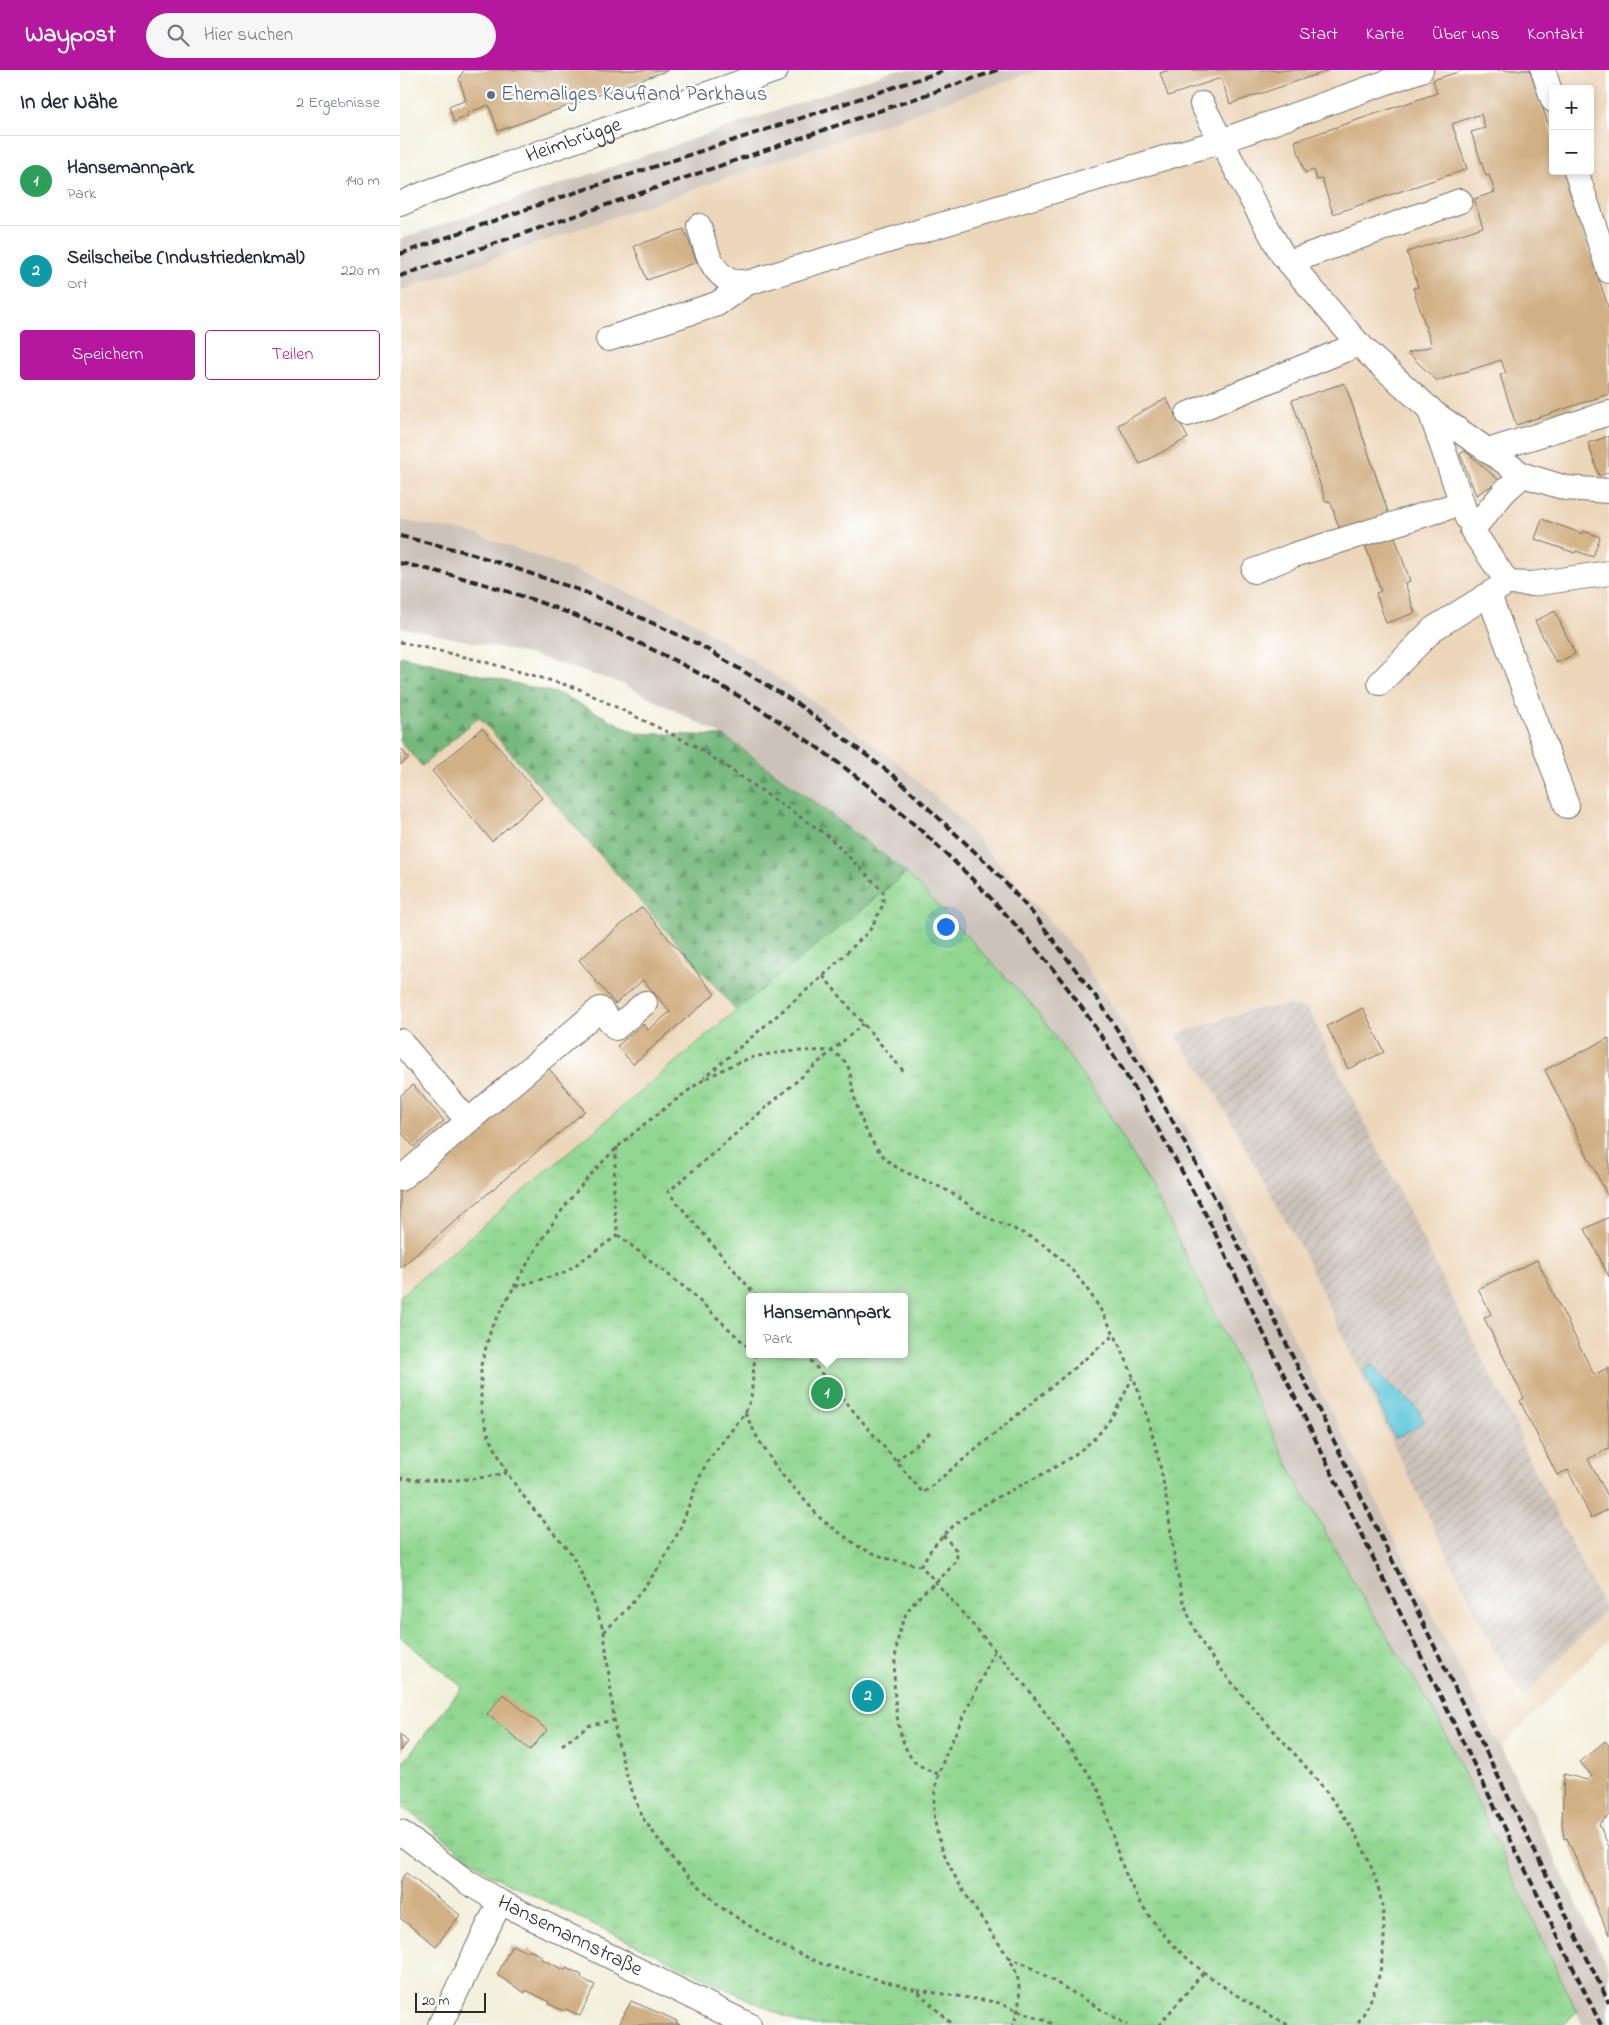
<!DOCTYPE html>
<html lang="de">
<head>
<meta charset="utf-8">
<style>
  body { margin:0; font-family:"Indie Flower",sans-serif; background:#f6f6f7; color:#1f2937 }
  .controls { position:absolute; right:15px; top:15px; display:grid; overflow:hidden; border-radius:5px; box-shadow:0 2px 8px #0003 }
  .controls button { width:45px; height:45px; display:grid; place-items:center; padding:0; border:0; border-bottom:1px solid #e0e1e3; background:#fff; color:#1f2937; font:25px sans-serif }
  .scale { position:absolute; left:15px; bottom:12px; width:71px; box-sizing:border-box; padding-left:5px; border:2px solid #2b2b2b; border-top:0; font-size:14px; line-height:18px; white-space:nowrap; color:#2b2b2b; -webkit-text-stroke:4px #fff; paint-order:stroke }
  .you { position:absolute; left:545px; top:856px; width:18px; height:18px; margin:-12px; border:4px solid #fff; border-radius:50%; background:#1a73e8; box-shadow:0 0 0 8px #1a73e833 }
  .badge { display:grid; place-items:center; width:32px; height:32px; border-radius:50%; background:#b5179e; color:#fff; font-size:16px; font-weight:700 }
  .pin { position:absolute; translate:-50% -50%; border:2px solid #fff; box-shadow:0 1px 5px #0006 }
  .popup { position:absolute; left:346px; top:1223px; width:162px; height:65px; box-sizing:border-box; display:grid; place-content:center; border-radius:5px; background:#fff; filter:drop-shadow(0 1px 4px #0005); font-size:16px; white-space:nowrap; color:#747a83 }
  .popup b { font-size:19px; color:#1f2937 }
  .popup::after { content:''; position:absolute; left:50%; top:100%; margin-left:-10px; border:10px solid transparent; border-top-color:#fff }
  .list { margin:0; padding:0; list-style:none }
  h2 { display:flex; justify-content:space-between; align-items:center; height:65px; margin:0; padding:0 20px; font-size:21px }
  h2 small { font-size:16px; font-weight:400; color:#747a83 }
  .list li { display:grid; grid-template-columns:32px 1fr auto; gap:15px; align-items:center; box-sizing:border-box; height:90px; padding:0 20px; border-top:1px solid #e0e1e3 }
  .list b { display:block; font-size:19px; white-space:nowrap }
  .list p { margin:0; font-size:16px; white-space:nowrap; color:#747a83 }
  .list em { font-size:16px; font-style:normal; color:#747a83 }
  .actions { display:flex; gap:10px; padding:15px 20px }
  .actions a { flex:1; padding:11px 0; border:1px solid #b5179e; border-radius:5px; text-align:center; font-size:18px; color:#b5179e }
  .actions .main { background:#b5179e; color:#fff }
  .icon { flex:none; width:28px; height:28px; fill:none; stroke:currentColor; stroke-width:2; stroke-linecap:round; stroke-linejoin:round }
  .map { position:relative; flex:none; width:1209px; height:1955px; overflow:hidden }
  header { display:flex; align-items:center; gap:30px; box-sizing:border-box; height:70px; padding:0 25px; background:#b5179e; color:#fff }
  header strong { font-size:24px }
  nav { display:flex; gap:28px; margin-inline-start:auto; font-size:18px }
  .search { width:350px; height:45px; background:#f6f6f7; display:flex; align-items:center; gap:12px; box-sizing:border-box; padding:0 18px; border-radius:28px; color:#747a83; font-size:19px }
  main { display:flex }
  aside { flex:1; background:#fff }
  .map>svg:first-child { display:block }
</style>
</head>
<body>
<header>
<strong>Waypost</strong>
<div class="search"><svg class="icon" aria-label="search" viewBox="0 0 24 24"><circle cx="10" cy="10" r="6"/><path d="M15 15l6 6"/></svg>Hier suchen</div>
<nav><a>Start</a><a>Karte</a><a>Über uns</a><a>Kontakt</a></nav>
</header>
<main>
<aside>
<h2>In der Nähe<small>2 Ergebnisse</small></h2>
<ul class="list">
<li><span class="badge" style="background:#2e9e5b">1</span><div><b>Hansemannpark</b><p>Park</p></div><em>140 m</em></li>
<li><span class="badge" style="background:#0f9aa8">2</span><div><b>Seilscheibe (Industriedenkmal)</b><p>Ort</p></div><em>220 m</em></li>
</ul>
<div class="actions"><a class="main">Speichern</a><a>Teilen</a></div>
</aside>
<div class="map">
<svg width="1209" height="1955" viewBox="0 0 1209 1955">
  <defs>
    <pattern id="industrial-furrows" width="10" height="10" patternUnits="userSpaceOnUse" patternTransform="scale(1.25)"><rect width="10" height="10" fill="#ccc2b9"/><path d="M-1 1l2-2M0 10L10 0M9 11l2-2" fill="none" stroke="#afa79f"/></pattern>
    <pattern id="forest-firs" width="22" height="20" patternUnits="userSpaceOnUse" patternTransform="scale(1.25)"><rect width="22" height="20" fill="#74b87b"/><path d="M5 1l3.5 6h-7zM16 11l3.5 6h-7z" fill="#5f9665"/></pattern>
    <pattern id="park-tufts" width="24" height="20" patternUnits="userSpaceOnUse" patternTransform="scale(1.25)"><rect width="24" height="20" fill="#91d791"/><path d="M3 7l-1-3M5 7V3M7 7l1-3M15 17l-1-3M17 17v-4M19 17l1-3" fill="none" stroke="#7db97d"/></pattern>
  </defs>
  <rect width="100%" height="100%" fill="#fff"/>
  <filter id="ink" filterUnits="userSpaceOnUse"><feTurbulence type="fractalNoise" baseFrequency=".02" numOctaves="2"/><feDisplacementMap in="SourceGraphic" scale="10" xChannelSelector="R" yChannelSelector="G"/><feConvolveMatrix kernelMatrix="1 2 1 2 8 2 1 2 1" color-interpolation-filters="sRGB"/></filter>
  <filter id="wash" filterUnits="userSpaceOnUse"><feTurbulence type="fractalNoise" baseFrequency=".0096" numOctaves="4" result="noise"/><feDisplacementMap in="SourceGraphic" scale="20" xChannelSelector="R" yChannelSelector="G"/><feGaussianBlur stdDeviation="1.12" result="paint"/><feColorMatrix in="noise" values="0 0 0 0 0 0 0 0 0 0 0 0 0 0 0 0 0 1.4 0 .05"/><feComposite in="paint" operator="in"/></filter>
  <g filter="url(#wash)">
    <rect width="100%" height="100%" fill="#f4f0de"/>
    <path fill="#edd7bb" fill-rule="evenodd" d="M639 0H1209V1569L1101 1677 1018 1516 952 1380 920 1321 826 1128 759 1008 679 885 563 752 428 641 286 547 182 503 73 463 0 450V221ZM1153 19H1190V101H1153Z
      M79 647 336 940 0 1226V671L22 696Z"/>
    <path fill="url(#industrial-furrows)" d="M890 935 908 939 1121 1366V1373L1205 1540 1123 1627 1096 1583 1000 1388 908 1192 810 1013 775 965 848 941Z"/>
    <path fill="#ccc2b9" d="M495 0H639L0 221V169Z
      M0 450 73 463 182 503 286 547 428 641 498 693 563 752 679 885 759 1008 826 1128 920 1321 952 1380 1018 1516 1101 1678 1209 1900V1955H1182L1036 1644 961 1524 901 1420 757 1127 708 1042 633 936 507 803 425 740 324 666 223 614 133 585 0 557Z"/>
    <path fill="url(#forest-firs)" stroke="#507253" d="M0 586 160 624 236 663 324 666 425 740 507 803 336 940 79 647 22 696 0 671Z"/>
    <path fill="url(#park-tufts)" stroke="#5e815e" fill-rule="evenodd" d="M507 803 633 936 708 1042 757 1127 901 1420 961 1524 1036 1644 1177 1943 1163 1955H402L89 1804 0 1734V1696L62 1617 0 1567V1226L336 940ZM350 1227H504V1284H350Z"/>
    <path fill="#5dc7d8" stroke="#447982" d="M971 1294C978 1303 987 1312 996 1320 1006 1329 1021 1338 1024 1352L997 1368 994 1367 964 1301Z"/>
    <g id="blocks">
      <path fill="#d2b085" d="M64 0H269L98 61 89 35 67 43 68 46 54 52 49 37 66 30 59 9Z
        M769 0H930L830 34 821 8 768 26 760 3Z
        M1064 0H1130L1153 69V101H1163L1209 240V324L1116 355 1100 305 1106 304 1101 290 1037 311 1008 283 1032 276 1013 218 1018 217 1007 182 1083 157 1074 129 1095 122 1089 105 1086 106 1071 62 1085 58 1081 44 1052 54 1067 99 933 144 922 109 917 110 914 100 905 103 895 71 1037 23 1033 10Z
        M284 159 297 192 247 210 234 176Z
        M945 313 990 448 941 464 930 431 926 432 892 330Z
        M766 328 788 368 740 394 718 355Z
        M1209 366V402L1199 406 1188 373Z
        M1065 381 1100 411 1076 425 1060 384Z
        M1142 449 1183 464V461L1200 467 1193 487 1176 481 1175 483 1135 469Z
        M993 461 1010 511 1005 513 1015 543 986 553 976 523 981 521 964 471Z
        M1155 541 1175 584 1156 593 1135 551Z
        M82 658 142 728 92 771 32 701Z
        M0 678 9 688 0 695Z
        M242 837 315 924 233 994 217 976 243 954 248 960 270 942 243 910 215 934 179 890Z
        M963 938 984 982 948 999 927 956Z
        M1209 968V1129L1145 1000Z
        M145 994 185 1041 0 1198V1117Z
        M13 1015 44 1051 14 1077 0 1061V1026Z
        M1209 1147V1207L1185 1159Z
        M1137 1190 1194 1305 1209 1297V1379L1188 1389 1209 1428V1439L1191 1448 1168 1400 1157 1405 1120 1331 1124 1328 1084 1248 1091 1244 1078 1219Z
        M103 1624 147 1660 130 1680 87 1644Z
        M0 1664 8 1672 0 1681Z
        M1205 1671 1209 1675V1745L1199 1754 1209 1777V1865L1167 1768 1164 1769 1162 1753 1164 1704 1187 1710 1192 1706 1180 1692Z
        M6 1803 60 1845 36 1876 0 1848V1810Z
        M112 1875 126 1882 128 1879 143 1887 141 1889 165 1900 167 1898 182 1905 181 1908 195 1915 180 1946 166 1939 164 1941 149 1934 150 1932 126 1920 125 1923 97 1905Z
        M231 1931 262 1944 277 1951 276 1953 280 1955H219Z"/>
    </g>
  </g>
  <g filter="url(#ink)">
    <use href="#blocks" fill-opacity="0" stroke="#71706a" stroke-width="1"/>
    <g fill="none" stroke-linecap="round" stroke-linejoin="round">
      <defs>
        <g id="minor">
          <path d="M1143 0 1153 30"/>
          <path d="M802 34 852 130 882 184 955 270 974 289 1034 343 1123 405 1166 418 1209 421"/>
          <path d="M1176 101 1209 201"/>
          <path id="s1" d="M0 134 28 122 376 0"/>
          <path d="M299 156C305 175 310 203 331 211 335 212 342 212 347 213L821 71 1021 0"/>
          <path d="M889 192 1060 131"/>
          <path d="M208 269 317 234 347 213"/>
          <path d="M1029 338 1067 448"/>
          <path d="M788 344 959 274"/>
          <path d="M1088 381 1209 343"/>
          <path d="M1123 405 1105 421 1072 460 1108 513 1132 514 1209 503"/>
          <path d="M854 501 894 485 1062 433"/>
          <path d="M1089 525 1167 736"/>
          <path d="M980 613 1033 559 1102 516"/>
          <path d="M0 971 68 1051"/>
          <path d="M0 1109 200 939 216 958 245 933"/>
          <path id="s2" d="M0 1762 67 1812 100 1832 349 1955"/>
          <path d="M40 1955 100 1832"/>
        </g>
      </defs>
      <use href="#minor" stroke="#71706a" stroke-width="26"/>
      <path stroke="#71706a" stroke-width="3" stroke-dasharray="4 4" stroke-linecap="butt" d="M0 572 78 590 177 618 296 676 428 766 483 821V835L470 860 423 906 304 1008
        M423 906 505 1003
        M300 1012C319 1002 338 990 359 986 383 981 408 980 432 981 437 985 442 988 446 993 451 1000 451 1013 453 1021 459 1047 468 1071 487 1090 503 1104 521 1108 540 1117 556 1124 570 1137 585 1146 603 1155 622 1161 639 1172 660 1185 675 1202 689 1222 728 1277 756 1362 766 1428 773 1470 775 1517 793 1556 803 1578 819 1597 834 1615 893 1688 986 1763 984 1865 984 1896 975 1930 956 1955
        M217 1077C213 1111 212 1131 218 1165L289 1221 350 1279
        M218 1165 164 1203 114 1217 92 1256 81 1295V1339L89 1366 107 1403 130 1435 171 1483 190 1521 204 1562 216 1665 227 1707 242 1747 275 1792 319 1836 376 1873 422 1894 516 1920 553 1955
        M114 1217C142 1166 175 1116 219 1076 244 1053 272 1033 300 1012
        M357 1227 268 1122 463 954
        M405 1284 523 1423 714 1265
        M345 1343 358 1369 378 1400 421 1449 459 1477 485 1488 521 1496 535 1511 629 1620 693 1710 700 1723C710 1753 716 1785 730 1813 764 1883 822 1919 888 1955
        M496 1391 532 1361
        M0 1408C37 1412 70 1411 107 1403
        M521 1496C554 1431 636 1419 688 1374 709 1357 721 1332 732 1308
        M204 1562 227 1539 260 1496 280 1459 297 1413 307 1392 345 1343 351 1328 355 1284
        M594 1581C584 1604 573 1627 562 1649 549 1678 533 1706 534 1739 535 1785 568 1828 593 1865 602 1879 615 1893 618 1910 621 1926 619 1940 613 1955
        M162 1675 190 1655 215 1650
        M538 1704C529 1700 519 1697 512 1689 490 1659 489 1577 506 1544 518 1521 545 1510 557 1488L556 1480 543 1465
        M608 1887 625 1894 727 1955
        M517 1920 596 1932 656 1955
        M759 1955 803 1903"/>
      <use href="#minor" stroke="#fff" stroke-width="24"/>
      <path stroke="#2b2b2b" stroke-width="4" stroke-dasharray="8 4" stroke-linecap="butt" d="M0 184 141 134 546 0
        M0 206 598 0
        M0 466 70 483 185 522 298 574 398 634 494 706 592 798 636 847 699 931 755 1019 818 1134 1209 1933
        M0 493C249 545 469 684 634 876 703 957 754 1051 805 1143L1201 1955"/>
    </g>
  </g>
  <circle fill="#5c6f8a" stroke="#fff" stroke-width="2" cx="91" cy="25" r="5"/>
  <g text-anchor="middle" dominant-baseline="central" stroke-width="4.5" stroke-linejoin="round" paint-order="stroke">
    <g font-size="21" fill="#4e5e75" stroke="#fff" text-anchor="start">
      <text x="101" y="25">Ehemaliges Kaufland Parkhaus</text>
    </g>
    <g font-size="21" fill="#2b2b2b" stroke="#fff">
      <text stroke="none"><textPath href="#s1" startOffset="185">Heimbrügge</textPath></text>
      <text stroke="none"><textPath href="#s2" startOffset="200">Hansemannstraße</textPath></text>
    </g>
  </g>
</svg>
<div class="controls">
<button>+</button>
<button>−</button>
</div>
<div class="scale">20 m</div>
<div class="you"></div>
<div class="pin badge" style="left:427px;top:1323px;background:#2e9e5b">1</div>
<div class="popup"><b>Hansemannpark</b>Park</div>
<div class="pin badge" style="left:468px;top:1626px;background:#0f9aa8">2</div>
</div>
</main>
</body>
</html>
